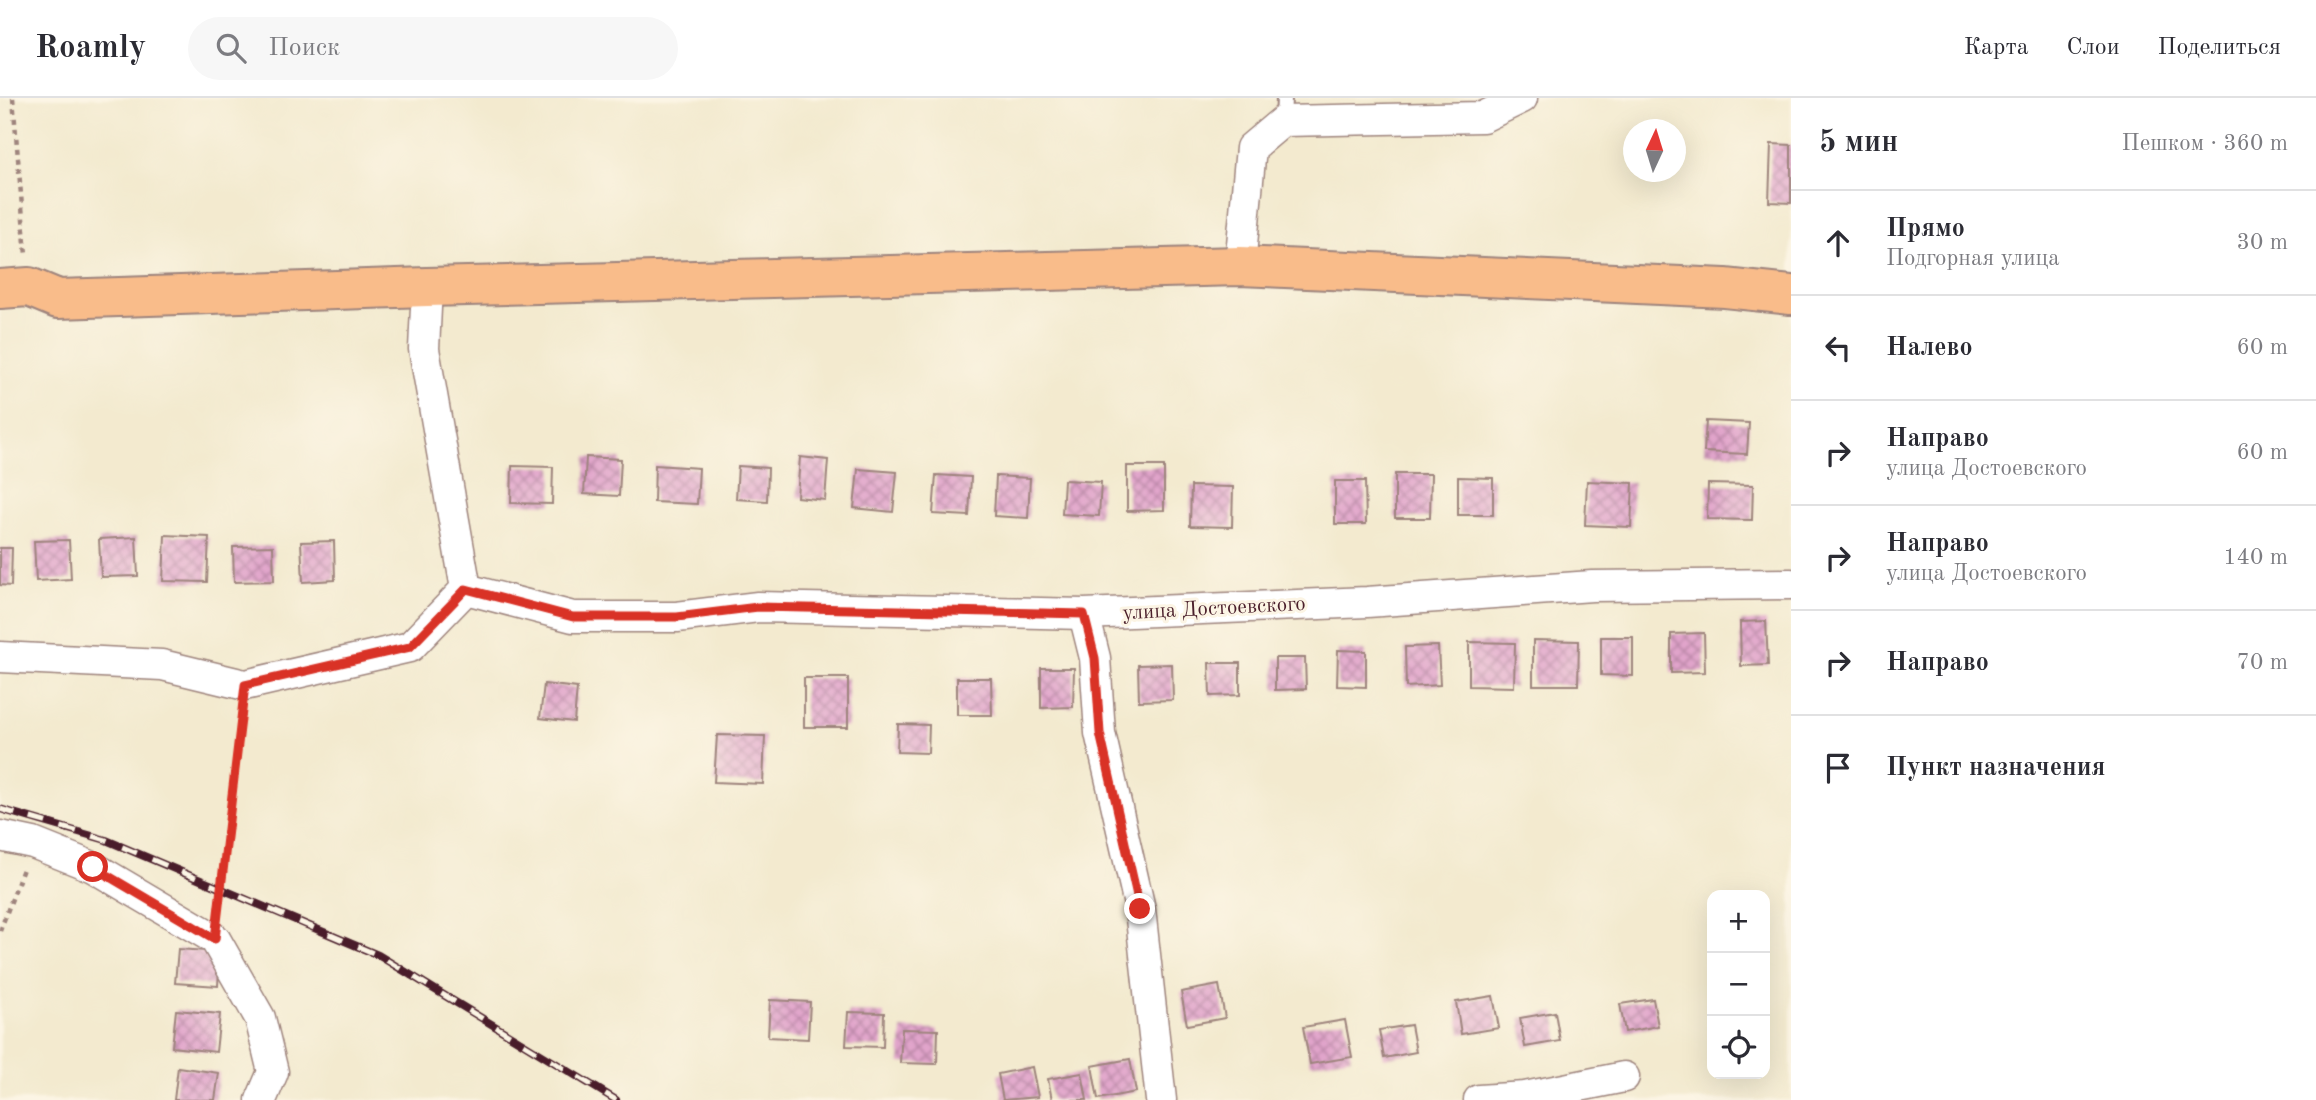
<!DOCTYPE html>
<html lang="ru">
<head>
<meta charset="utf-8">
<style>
  body { margin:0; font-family:"Old Standard TT",serif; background:#f7f7f7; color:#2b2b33 }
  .controls { position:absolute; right:21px; bottom:21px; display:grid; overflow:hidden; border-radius:14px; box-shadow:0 7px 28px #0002 }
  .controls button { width:63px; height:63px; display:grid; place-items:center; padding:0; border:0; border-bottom:2px solid #e1e1e2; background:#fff; color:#2b2b33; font:35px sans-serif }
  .compass { position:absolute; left:1623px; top:21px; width:63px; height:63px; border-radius:50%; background:#fff; box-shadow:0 7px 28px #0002; rotate:4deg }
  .stop { position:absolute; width:21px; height:21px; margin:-16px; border:5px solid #d93025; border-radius:50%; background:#fff }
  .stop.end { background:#d93025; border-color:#fff; box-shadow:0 2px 7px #0008 }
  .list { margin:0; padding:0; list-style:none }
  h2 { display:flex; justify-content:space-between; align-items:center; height:91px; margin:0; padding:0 28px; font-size:30px }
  h2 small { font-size:23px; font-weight:400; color:#7c7c81 }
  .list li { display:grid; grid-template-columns:46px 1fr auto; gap:21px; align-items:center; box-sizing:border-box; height:105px; padding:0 28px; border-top:2px solid #e1e1e2 }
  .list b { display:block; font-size:26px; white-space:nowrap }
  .list p { margin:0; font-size:23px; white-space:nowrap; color:#7c7c81 }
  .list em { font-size:23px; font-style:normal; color:#7c7c81 }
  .icon { flex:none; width:38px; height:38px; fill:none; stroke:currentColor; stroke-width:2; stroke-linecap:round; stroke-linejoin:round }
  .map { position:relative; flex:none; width:1791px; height:1002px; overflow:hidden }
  header { display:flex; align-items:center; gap:42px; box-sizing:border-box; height:98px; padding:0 35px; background:#fff; border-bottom:2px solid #e1e1e2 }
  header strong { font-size:33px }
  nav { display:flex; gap:38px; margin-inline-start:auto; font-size:24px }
  .search { width:490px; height:63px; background:#f7f7f7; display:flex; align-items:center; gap:18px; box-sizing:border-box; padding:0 24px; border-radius:38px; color:#7c7c81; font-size:26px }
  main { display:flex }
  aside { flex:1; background:#fff }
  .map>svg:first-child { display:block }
</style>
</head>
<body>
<header>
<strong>Roamly</strong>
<div class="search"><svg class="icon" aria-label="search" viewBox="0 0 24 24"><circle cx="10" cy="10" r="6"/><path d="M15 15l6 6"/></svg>Поиск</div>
<nav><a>Карта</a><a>Слои</a><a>Поделиться</a></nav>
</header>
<main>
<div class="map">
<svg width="1791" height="1002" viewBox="0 0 1791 1002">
  <defs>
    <pattern id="building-cross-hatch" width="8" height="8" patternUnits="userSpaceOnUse" patternTransform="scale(1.75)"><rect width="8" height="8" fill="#e1a4cb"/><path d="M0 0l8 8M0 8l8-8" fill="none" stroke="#b885a5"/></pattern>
  </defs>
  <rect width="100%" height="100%" fill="#fcf5e5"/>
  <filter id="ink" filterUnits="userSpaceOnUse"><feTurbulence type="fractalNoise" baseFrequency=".0143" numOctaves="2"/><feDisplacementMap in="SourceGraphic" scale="14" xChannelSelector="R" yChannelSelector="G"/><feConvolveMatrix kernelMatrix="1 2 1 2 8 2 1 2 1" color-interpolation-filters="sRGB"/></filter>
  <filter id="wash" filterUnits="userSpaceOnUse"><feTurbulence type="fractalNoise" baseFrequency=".00686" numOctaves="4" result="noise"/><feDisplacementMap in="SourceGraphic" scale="28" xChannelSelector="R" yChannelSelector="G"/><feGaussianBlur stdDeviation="1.57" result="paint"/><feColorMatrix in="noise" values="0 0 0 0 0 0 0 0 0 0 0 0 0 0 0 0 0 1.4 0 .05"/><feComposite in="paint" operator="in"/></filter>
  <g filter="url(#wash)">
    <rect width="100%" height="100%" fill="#f3eacf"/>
    <g id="blocks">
      <path fill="url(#building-cross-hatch)" d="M1771 46 1791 47V105L1769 104Z
        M1706 323 1749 325 1747 356 1704 354Z
        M586 359 621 361 619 398 584 396Z
        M800 359 828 362 825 402 797 399Z
        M655 367 699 370 697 406 654 404Z
        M512 368 553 369 552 406 511 405Z
        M738 368 768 370 767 403 736 401Z
        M1127 368H1164V412L1127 413Z
        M858 371 897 374 893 414 854 410Z
        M1395 376H1431L1430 420H1395Z
        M936 377 971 379 969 418 933 416Z
        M996 378 1030 380 1028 420 994 418Z
        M1458 379 1493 380V417H1458Z
        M1064 382 1101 384 1099 418 1062 416Z
        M1335 383H1365L1366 426H1335Z
        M1587 383 1633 385 1631 429 1585 427Z
        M1708 386 1753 387 1752 422 1707 421Z
        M1191 388 1233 389 1232 429 1190 428Z
        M165 437 209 439 207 484 163 483Z
        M136 439 138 478 101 479 99 441Z
        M69 442 71 481 36 483 34 443Z
        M334 443 335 482 303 484 301 444Z
        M273 448 274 483 234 484 233 449Z
        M0 450H12L11 488 0 487Z
        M1766 523 1768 567 1741 568 1740 524Z
        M1704 535 1705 574 1671 575V536Z
        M1601 539H1633V578L1601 577Z
        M1533 542 1579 543 1578 587H1533Z
        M1469 544 1515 545 1514 589 1469 588Z
        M1438 548 1440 587 1406 589 1405 549Z
        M1338 552 1366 553V589L1337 588Z
        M1275 560H1305L1306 591 1275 592Z
        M1209 565H1240V597L1210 598Z
        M1172 566 1173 602 1139 603 1138 567Z
        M1041 570H1074L1073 609 1041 610Z
        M804 580H848V629H804Z
        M957 580H991L992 617H957Z
        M544 586 577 590 574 624 540 620Z
        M898 626 929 627 928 655 897 654Z
        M717 637 765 638 763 686 714 684Z
        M178 851 220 854 218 888 175 885Z
        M1219 887 1225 920 1187 927 1181 894Z
        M1493 898 1499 930 1461 936 1456 904Z
        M1653 901 1658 928 1625 934 1620 906Z
        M770 902 810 904 808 941 768 939Z
        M176 912 220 916 216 954 172 949Z
        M848 914 884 915 883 949 846 948Z
        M1555 914 1560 943 1525 949 1520 920Z
        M1345 922 1352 959 1310 966 1303 929Z
        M1411 927 1416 954 1384 960 1379 932Z
        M902 931 938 932 937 966 900 965Z
        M1130 961 1136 994 1098 1001 1092 968Z
        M178 969 219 975 215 1002H174Z
        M1032 969 1038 999 1003 1002 998 976Z
        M1082 975 1087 1002H1052L1048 981Z"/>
    </g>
  </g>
  <g filter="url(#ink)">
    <use href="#blocks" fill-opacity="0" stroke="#9e847d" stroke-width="2"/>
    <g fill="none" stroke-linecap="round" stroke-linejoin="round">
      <defs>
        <path id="lane" d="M1283 23 1284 0"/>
        <path id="street" d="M1240 168 1251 50 1283 23 1483 19 1522 0
          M427 189 424 251 466 491
          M1084 516 1095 560 1100 635 1140 811 1161 1002
          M0 559 162 567 245 587 410 549 466 491 573 519H677L758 509 1084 516 1367 504 1592 488 1791 486
          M0 738 33 745 93 769 215 841 260 920 273 974 261 1002
          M1479 1002 1525 999 1624 979"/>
        <path id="primary" d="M0 191 29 189 58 201 427 189 1240 168 1725 190 1791 197"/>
      </defs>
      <use href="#lane" stroke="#9e847d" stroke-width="18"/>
      <use href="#street" stroke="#9e847d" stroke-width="33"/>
      <use href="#primary" stroke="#9e847d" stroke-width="42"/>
      <path stroke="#9e847d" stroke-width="4.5" stroke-dasharray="5 5" stroke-linecap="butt" d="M13 0 26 157
        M219 808 242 615
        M0 833 23 771"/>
      <use href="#lane" stroke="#fff" stroke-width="14"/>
      <use href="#street" stroke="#fff" stroke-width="30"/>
      <use href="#primary" stroke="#f9bc8a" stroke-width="38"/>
      <defs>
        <path id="rail" d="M0 711 106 742 378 857 616 1002"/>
      </defs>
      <use href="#rail" stroke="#4a1f2b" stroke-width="8"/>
      <use href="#rail" stroke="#fcf5e5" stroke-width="5" stroke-dasharray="16" stroke-linecap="butt"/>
    </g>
  </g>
  <g fill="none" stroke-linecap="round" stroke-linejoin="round" filter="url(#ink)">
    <path stroke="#d93025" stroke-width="9" d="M93 769 215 841 245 587 410 549 466 491 573 519H677L758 509 1084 516 1095 560 1100 635 1140 811"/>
  </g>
  <g text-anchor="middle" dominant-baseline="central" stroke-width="6" stroke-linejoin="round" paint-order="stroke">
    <g font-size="21" fill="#4a1f2b" stroke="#fcf5e5">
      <text transform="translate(1214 511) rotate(-3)">улица Достоевского</text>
    </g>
  </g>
</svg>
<div class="controls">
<button>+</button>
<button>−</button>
<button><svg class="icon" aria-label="locate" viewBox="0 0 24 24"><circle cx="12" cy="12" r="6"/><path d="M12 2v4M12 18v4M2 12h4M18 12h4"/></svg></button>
</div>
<svg class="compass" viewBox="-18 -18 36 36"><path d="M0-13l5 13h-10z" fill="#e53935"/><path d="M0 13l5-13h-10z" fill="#7c7c81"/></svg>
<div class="stop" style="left:93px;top:769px"></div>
<div class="stop end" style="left:1140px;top:811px"></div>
</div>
<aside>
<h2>5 мин<small>Пешком · 360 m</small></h2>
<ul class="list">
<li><svg class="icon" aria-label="ahead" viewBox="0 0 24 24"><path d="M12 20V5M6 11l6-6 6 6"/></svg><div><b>Прямо</b><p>Подгорная улица</p></div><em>30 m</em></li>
<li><svg class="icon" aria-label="left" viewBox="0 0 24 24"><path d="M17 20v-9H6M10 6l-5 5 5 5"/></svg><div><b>Налево</b></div><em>60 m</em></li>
<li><svg class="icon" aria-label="right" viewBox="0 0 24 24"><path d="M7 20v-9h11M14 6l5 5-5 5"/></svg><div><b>Направо</b><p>улица Достоевского</p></div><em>60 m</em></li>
<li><svg class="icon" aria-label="right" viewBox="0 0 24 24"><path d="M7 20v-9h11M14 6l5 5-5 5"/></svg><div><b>Направо</b><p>улица Достоевского</p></div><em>140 m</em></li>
<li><svg class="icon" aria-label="right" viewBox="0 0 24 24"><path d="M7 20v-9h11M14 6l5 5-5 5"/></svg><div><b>Направо</b></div><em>70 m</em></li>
<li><svg class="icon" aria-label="arrive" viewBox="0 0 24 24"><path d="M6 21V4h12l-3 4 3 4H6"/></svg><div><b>Пункт назначения</b></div></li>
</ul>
</aside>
</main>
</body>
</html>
